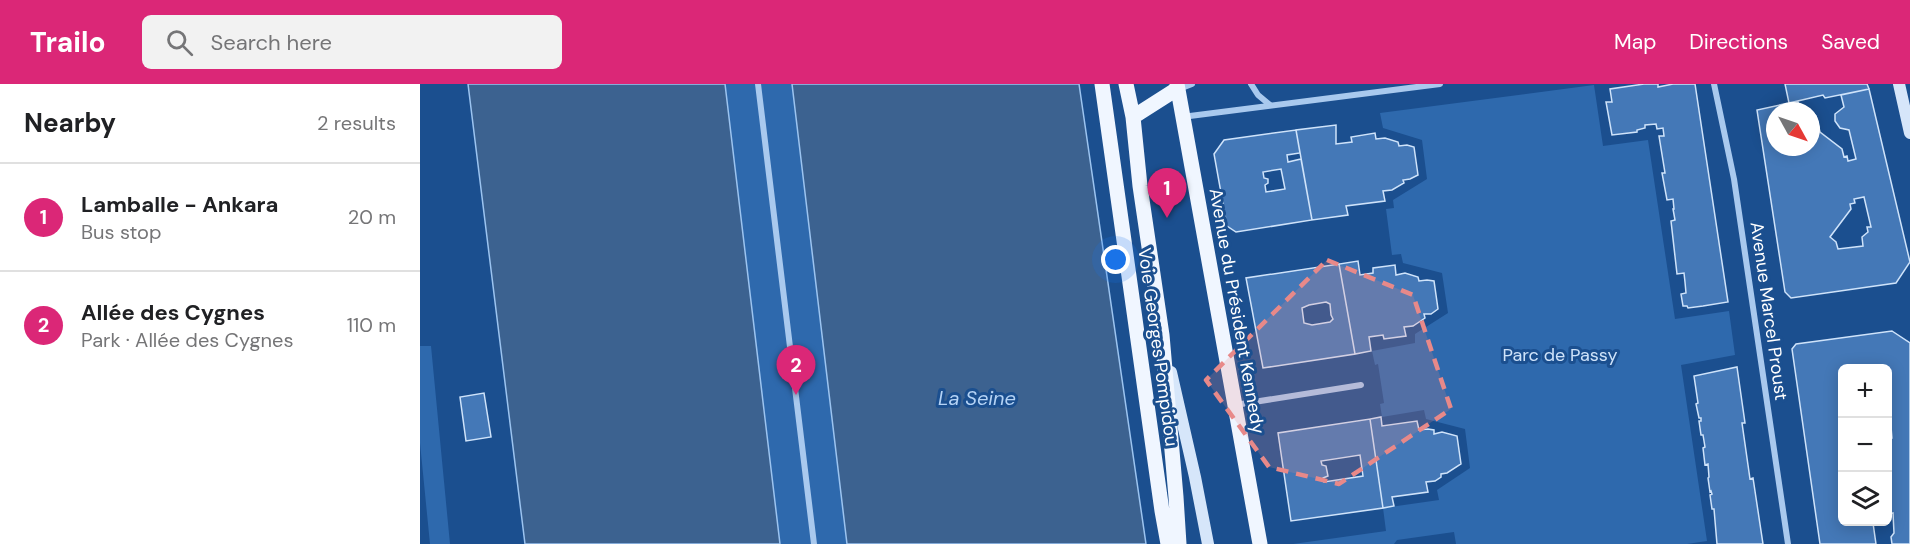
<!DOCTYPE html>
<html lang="en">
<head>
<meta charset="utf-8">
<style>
  body { margin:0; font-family:"DM Sans",sans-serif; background:#f2f2f2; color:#202124 }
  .controls { position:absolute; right:18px; bottom:18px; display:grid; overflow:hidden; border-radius:9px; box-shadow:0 3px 15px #0003 }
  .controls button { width:54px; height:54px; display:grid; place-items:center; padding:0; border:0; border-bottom:2px solid #e0e0e0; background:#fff; color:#202124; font:30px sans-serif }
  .compass { position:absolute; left:1346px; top:18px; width:54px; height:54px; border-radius:50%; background:#fff; box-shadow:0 3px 15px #0003; rotate:130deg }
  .you { position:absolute; left:696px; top:176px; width:21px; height:21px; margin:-15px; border:4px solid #fff; border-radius:50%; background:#1a73e8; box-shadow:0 0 0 9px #1a73e833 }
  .badge { display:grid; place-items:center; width:39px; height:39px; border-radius:50%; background:#db2777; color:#fff; font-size:20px; font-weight:700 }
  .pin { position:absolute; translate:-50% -50px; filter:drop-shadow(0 2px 3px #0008) }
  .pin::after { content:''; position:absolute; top:32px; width:21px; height:18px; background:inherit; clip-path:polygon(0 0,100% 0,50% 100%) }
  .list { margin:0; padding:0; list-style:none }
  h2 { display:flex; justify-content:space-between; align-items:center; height:78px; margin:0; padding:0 24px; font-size:26px }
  h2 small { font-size:20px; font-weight:400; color:#757577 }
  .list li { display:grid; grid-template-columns:39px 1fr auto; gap:18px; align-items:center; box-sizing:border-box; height:108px; padding:0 24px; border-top:2px solid #e0e0e0 }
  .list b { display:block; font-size:22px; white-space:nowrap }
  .list p { margin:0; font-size:20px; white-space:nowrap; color:#757577 }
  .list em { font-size:20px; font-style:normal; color:#757577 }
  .icon { flex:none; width:33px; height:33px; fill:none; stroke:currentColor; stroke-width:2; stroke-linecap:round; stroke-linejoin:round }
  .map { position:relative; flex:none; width:1490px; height:460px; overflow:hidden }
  header { display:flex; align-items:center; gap:36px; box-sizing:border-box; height:84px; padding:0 30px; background:#db2777; color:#fff }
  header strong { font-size:28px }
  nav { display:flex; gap:33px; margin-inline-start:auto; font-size:21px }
  .search { width:420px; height:54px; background:#f2f2f2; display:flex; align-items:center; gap:15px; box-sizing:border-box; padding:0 21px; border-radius:9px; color:#757577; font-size:22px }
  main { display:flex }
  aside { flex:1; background:#fff }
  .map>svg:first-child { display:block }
</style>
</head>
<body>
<header>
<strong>Trailo</strong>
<div class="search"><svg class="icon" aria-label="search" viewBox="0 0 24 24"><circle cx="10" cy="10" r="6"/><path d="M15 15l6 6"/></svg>Search here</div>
<nav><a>Map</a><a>Directions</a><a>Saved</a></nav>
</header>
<main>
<aside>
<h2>Nearby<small>2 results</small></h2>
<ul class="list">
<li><span class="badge">1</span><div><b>Lamballe - Ankara</b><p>Bus stop</p></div><em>20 m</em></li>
<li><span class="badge">2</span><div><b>Allée des Cygnes</b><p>Park · Allée des Cygnes</p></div><em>110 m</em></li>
</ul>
</aside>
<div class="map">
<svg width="1490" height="460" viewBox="0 0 1490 460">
  <rect width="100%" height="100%" fill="#1b4f8f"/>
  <path fill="#2e69ad" d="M305 0H372L427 460H360Z
    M1174 1 1183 62 1228 56 1255 235 1309 227 1315 271 1261 281 1287 457 1267 460H1036L1034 448 977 456 974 460H873L966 447 963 424 1019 416 1017 406 1050 384 1045 345 1006 335 1004 326 962 333 960 320 964 319 958 280 955 281 952 267 995 259V250L1028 229 1022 189 983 179 981 170 972 171 966 125 974 124 973 116 1007 95 1002 56 963 44 960 29Z
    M0 262H11L30 460H10L0 359Z"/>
  <path fill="#3c6290" stroke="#9cc4f0" stroke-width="1.5" d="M48 0H305L360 460H105Z
    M372 0H659L726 460H427Z"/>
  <path fill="#4478b7" stroke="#cfe3fa" stroke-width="1.5" fill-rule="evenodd" d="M1224 0H1238V3L1253 0H1275L1308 218 1283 222 1268 224 1267 222H1263L1261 210 1266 209 1265 198 1264 189 1257 190 1251 137 1255 136 1253 125H1254L1253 115 1247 116 1242 89H1245L1239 52H1244L1243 44 1237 45 1236 40 1225 41V44L1217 46V48L1192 51 1186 18H1192L1190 5Z
    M1365 0H1447L1449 5 1405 14 1403 11 1369 19Z
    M1449 5 1490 178 1476 199 1371 214 1365 208 1337 26 1378 17 1379 27H1390H1355V63H1391V27L1396 32 1400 48 1422 65 1424 73 1427 72 1428 77 1436 75 1429 46 1420 44 1415 37V30L1424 23 1421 11ZM1444 113 1451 143H1447L1448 148 1442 153 1443 162 1418 165 1416 158 1410 153 1431 125 1430 120 1435 119 1434 115Z
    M916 41V60L932 58 931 53 955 49 956 55 965 54 978 58 979 62 987 61 994 63 998 91 990 95 983 96 984 99 972 106 963 107 965 117 926 122 928 131 892 136 876 46Z
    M876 46 880 69 867 71 868 78 881 75 892 136 816 148 807 142 794 70 804 56ZM861 85 865 105 846 108 845 101 848 99V95L844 94 843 88Z
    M938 177 940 191 953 189V184L975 181 976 191 985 189 998 193 999 197 1007 196 1014 197 1018 225 1011 230H1004L1005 234 993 242 984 243 986 252 964 255 963 251 949 253 951 267 935 270 919 180Z
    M919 180 935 270 843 284 826 194ZM906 218 910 220 911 231 913 235 910 238 892 241 884 239 882 224 889 221Z
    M1472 247 1490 259V460H1472L1471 453 1474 449 1473 429 1468 430V354H1472L1471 343H1468V284H1422V438H1464L1453 439 1456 460H1400L1372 265 1376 260Z
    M1317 283 1325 339H1322L1330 395 1333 394 1343 460H1297L1294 425H1292L1290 411 1292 410 1291 407 1290 408 1288 394 1289 393 1288 380 1285 381 1283 364 1285 363 1283 351H1281L1279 337H1281V334H1279L1276 320 1278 319 1274 292Z
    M64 309 71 353 46 357 40 313Z
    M961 333 962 342 997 337 999 346 1008 345 1014 346V350L1022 348 1037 352 1041 380 1027 389 1021 390V393L1015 397 1006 398 1008 408 972 413 974 422 963 424 950 335Z
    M950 335 963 424 871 437 858 349ZM940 371 943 392 904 398 903 394 908 392 906 382 902 381 901 377Z"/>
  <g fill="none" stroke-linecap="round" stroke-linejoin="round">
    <path stroke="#a9c9ee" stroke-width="6" d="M338 0 394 460
      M831 0 838 11 850 21
      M1294 0 1314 95 1368 460
      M759 5 772 0
      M762 33 1020 0
      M815 321 941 301"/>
    <path stroke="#d6e6fa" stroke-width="12" d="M1479 0 1490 49
      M751 288 775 393 788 460"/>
    <path stroke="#f0f6ff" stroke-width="15" d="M682 0 742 427 748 460
      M706 0 713 33 720 102 742 251 756 413 759 460
      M757 0 840 460
      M713 33 757 5"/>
  </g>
  <path fill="#e88989" fill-opacity="0.2" stroke="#e88989" stroke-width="4.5" stroke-dasharray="12 8" stroke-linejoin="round" d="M907 176 993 211 1031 325 919 400 849 383 786 296Z"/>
  <g text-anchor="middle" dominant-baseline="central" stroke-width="6" stroke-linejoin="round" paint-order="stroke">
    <g font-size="18" fill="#fff" stroke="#1b4f8f">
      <text transform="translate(817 227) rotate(80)">Avenue du Président Kennedy</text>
      <text transform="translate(1349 227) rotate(82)">Avenue Marcel Proust</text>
      <text transform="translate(738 263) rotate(82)">Voie Georges Pompidou</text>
    </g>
    <g font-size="18" fill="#cfe3fa" stroke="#1b4f8f">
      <text x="1140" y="271">Parc de Passy</text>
    </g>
    <g font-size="20" font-style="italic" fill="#b5d3f5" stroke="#1b4f8f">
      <text x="557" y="314">La Seine</text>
    </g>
  </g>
</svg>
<div class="controls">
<button>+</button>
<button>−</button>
<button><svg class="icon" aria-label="layers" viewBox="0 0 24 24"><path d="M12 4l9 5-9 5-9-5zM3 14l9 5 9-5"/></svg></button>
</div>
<svg class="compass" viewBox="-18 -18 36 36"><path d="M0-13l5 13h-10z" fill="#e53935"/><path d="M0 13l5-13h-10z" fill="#757577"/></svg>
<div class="you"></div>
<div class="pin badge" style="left:747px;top:134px">1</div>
<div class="pin badge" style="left:376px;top:311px">2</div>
</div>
</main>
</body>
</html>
